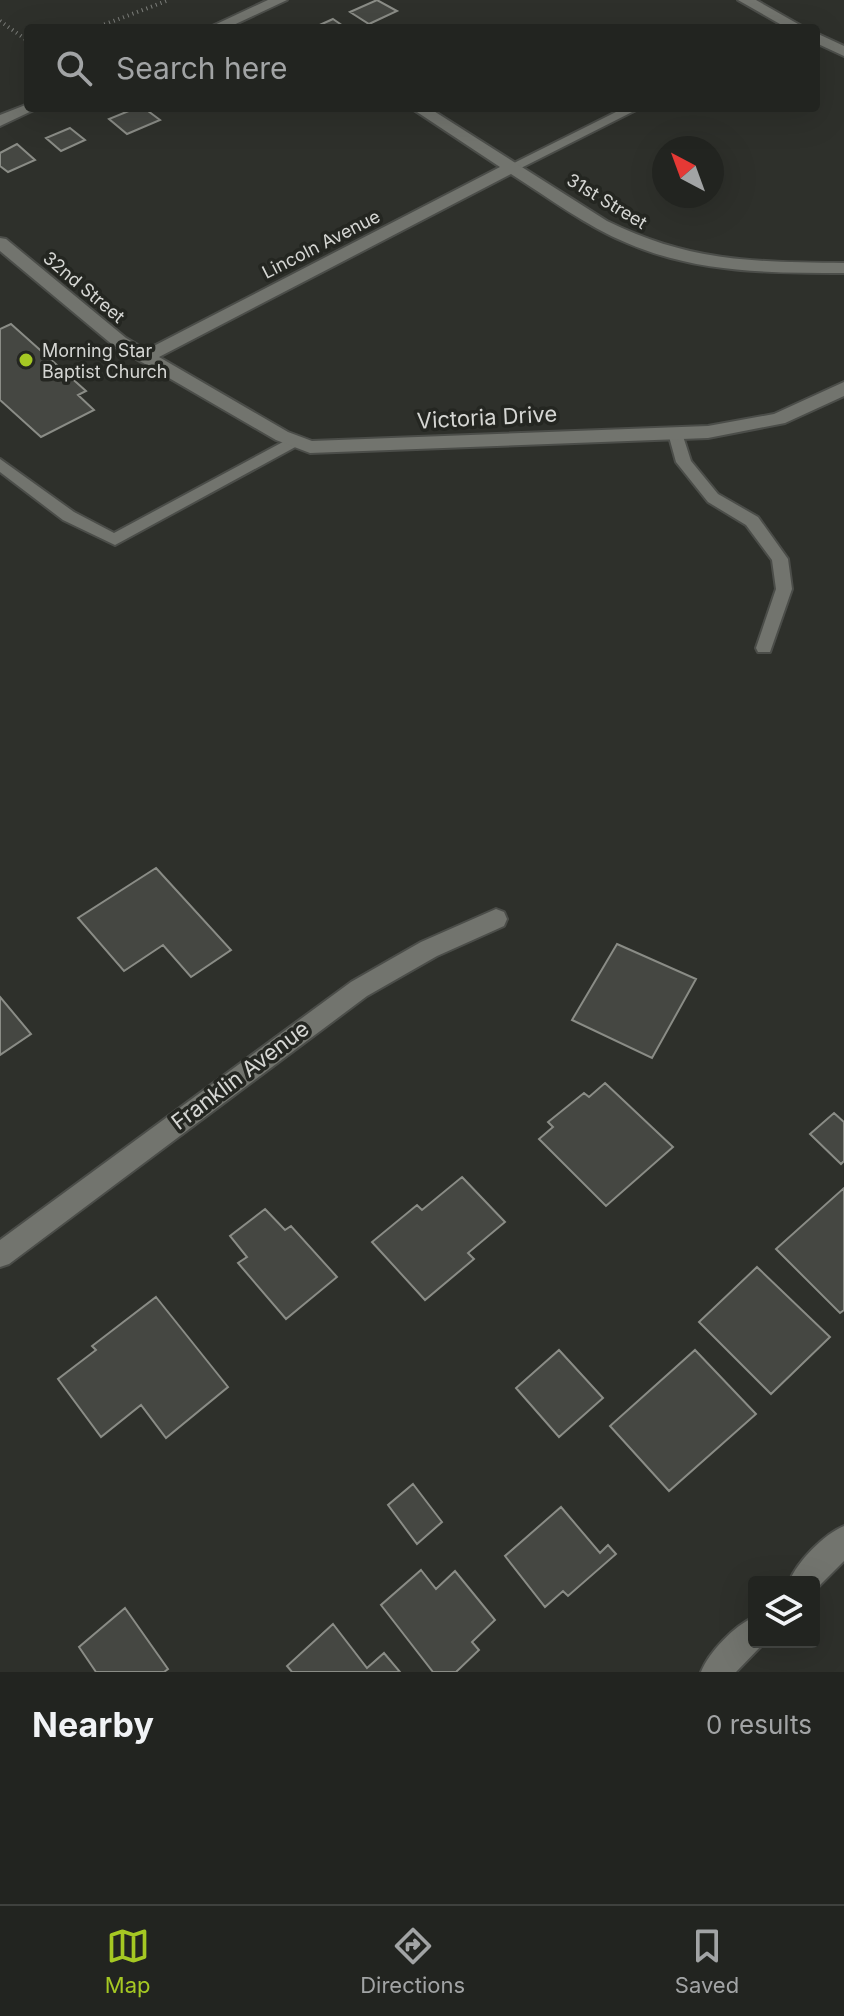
<!DOCTYPE html>
<html lang="en">
<head>
<meta charset="utf-8">
<style>
  body { margin:0; font-family:Inter,sans-serif; background:#2a2c29; color:#f1f3f6 }
  .controls { position:absolute; right:24px; bottom:24px; display:grid; overflow:hidden; border-radius:8px; box-shadow:0 8px 32px #0002 }
  .controls button { width:72px; height:72px; display:grid; place-items:center; padding:0; border:0; border-bottom:2px solid #3f413e; background:#222420; color:#f1f3f6; font:40px sans-serif }
  .compass { position:absolute; left:652px; top:136px; width:72px; height:72px; border-radius:50%; background:#222420; box-shadow:0 8px 32px #0002; rotate:319deg }
  .list { margin:0; padding:0; list-style:none }
  h2 { display:flex; justify-content:space-between; align-items:center; height:104px; margin:0; padding:0 32px; font-size:34px }
  h2 small { font-size:26px; font-weight:400; color:#a2a4a5 }
  .icon { flex:none; width:44px; height:44px; fill:none; stroke:currentColor; stroke-width:2; stroke-linecap:round; stroke-linejoin:round }
  .map { position:relative; flex:none; width:844px; height:1672px; overflow:hidden }
  .search { position:absolute; background:#222420; box-shadow:0 8px 32px #0002; left:24px; right:24px; top:24px; height:88px; display:flex; align-items:center; gap:20px; box-sizing:border-box; padding:0 28px; border-radius:8px; color:#a2a4a5; font-size:30px }
  .sheet { height:232px; background:#222420 }
  nav { display:flex; justify-content:space-around; align-items:center; box-sizing:border-box; height:112px; border-top:2px solid #3f413e; background:#222420; font-size:22px; color:#a2a4a5 }
  nav a { display:grid; justify-items:center; gap:4px }
  nav .on { color:#a5c823 }
  .map>svg:first-child { display:block }
</style>
</head>
<body>
<div class="map">
<svg width="844" height="1672" viewBox="0 0 844 1672">
  <rect width="100%" height="100%" fill="#2e302b"/>
  <path fill="#454742" stroke="#8a8c86" stroke-width="2" d="M377 0 397 11 369 24 350 12Z
    M333 19 346 28H313Z
    M136 108H144L160 120 127 134 109 119Z
    M70 128 85 140 61 151 46 138Z
    M17 144 35 160 8 172 0 166V153Z
    M11 324 86 391 78 395 94 410 41 437 0 400V329Z
    M156 868 231 950 191 977 163 945 124 971 78 918Z
    M617 944 696 979 652 1058 572 1020Z
    M0 997 31 1034 0 1055Z
    M605 1083 673 1147 606 1206 539 1139 553 1127 548 1122 584 1093 589 1097Z
    M834 1113 844 1122V1161L841 1164 810 1134Z
    M462 1177 505 1222 468 1253 474 1259 425 1300 372 1242 417 1205 422 1210Z
    M844 1188V1310L840 1313 776 1249Z
    M265 1209 285 1230 291 1226 337 1277 286 1319 238 1263 247 1257 230 1236Z
    M757 1267 830 1337 771 1394 699 1322Z
    M156 1297 228 1387 166 1438 141 1405 101 1437 58 1379 96 1350 92 1346Z
    M559 1350 603 1398 559 1437 516 1388Z
    M695 1350 756 1414 669 1491 610 1426Z
    M413 1484 442 1522 417 1544 388 1505Z
    M561 1507 600 1553 608 1545 616 1554 568 1596 563 1591 545 1607 505 1556Z
    M421 1570 436 1589 455 1571 495 1620 472 1642 479 1650 456 1672H433L381 1605Z
    M125 1608 168 1669 164 1672H96L79 1647Z
    M333 1624 367 1668 384 1653 400 1672H292L287 1666Z"/>
  <g fill="none" stroke-linecap="round" stroke-linejoin="round">
    <defs>
      <path id="service" d="M624 108H640L519 169 508 166Z
        M675 428 682 433 691 461 718 494 758 517 788 559 792 589 770 652H758L756 648 776 589 772 560 746 525 708 502 676 462 668 433Z
        M294 436 299 437V445L115 545 63 520 0 472V459L74 512 114 533Z"/>
      <path id="minor" d="M268 0H287L227 28H208Z
        M28 104V108H38L0 126V115Z
        M411 108H429L607 221C690 262 754 262 844 263V273C770 273 696 273 627 243 586 226 549 198 511 174L159 357 288 432 312 441 708 426 774 414 844 382V396L785 423 708 438 310 453 276 440 114 346 0 251V238L6 239 126 338 146 350 500 167Z
        M496 909 504 912 507 919 504 926 437 956 367 996 9 1264 0 1267V1240L351 982 421 942Z
        M844 1526V1561L814 1591V1582H789C797 1562 824 1534 844 1526Z
        M754 1617V1642H765L736 1672H701C709 1652 734 1626 754 1617Z"/>
      <path id="tertiary" d="M738 0H756L805 28H787Z
        M816 33 844 46V56L816 43Z"/>
    </defs>
    <use href="#service" stroke="#4b4d49" stroke-width="4"/>
    <use href="#minor" stroke="#4b4d49" stroke-width="4"/>
    <use href="#tertiary" stroke="#4b4d49" stroke-width="4"/>
    <path stroke="#7c7e7a" stroke-width="4" stroke-dasharray="1 4" stroke-linecap="butt" d="M0 21 28 41
      M95 28 169 0"/>
    <use href="#service" fill="#72746e" fill-rule="evenodd"/>
    <use href="#minor" fill="#72746e" fill-rule="evenodd"/>
    <use href="#tertiary" fill="#72746e" fill-rule="evenodd"/>
  </g>
  <circle fill="#a5c823" stroke="#242621" stroke-width="3" cx="26" cy="360" r="8"/>
  <g text-anchor="middle" dominant-baseline="central" stroke-width="7" stroke-linejoin="round" paint-order="stroke">
    <g font-size="18" fill="#d5d6d3" stroke="#242621">
      <text transform="translate(607 201) rotate(31)">31st Street</text>
      <text transform="translate(321 244) rotate(-27)">Lincoln Avenue</text>
      <text transform="translate(84 287) rotate(40)">32nd Street</text>
    </g>
    <g font-size="18" fill="#d5d6d3" stroke="#242621" text-anchor="start">
      <text x="42" y="350">Morning Star<tspan x="42" dy="21">Baptist Church</tspan></text>
    </g>
    <g font-size="22" fill="#d5d6d3" stroke="#242621">
      <text transform="translate(487 417) rotate(-3)">Victoria Drive</text>
      <text transform="translate(240 1075) rotate(-37)">Franklin Avenue</text>
    </g>
  </g>
</svg>
<div class="controls">
<button><svg class="icon" aria-label="layers" viewBox="0 0 24 24"><path d="M12 4l9 5-9 5-9-5zM3 14l9 5 9-5"/></svg></button>
</div>
<svg class="compass" viewBox="-18 -18 36 36"><path d="M0-13l5 13h-10z" fill="#e53935"/><path d="M0 13l5-13h-10z" fill="#a2a4a5"/></svg>
<div class="search"><svg class="icon" aria-label="search" viewBox="0 0 24 24"><circle cx="10" cy="10" r="6"/><path d="M15 15l6 6"/></svg>Search here</div>
</div>
<section class="sheet">
<h2>Nearby<small>0 results</small></h2>
<ul class="list">
</ul>
</section>
<nav>
<a class="on"><svg class="icon" aria-label="map" viewBox="0 0 24 24"><path d="M3 6l6-2 6 2 6-2v14l-6 2-6-2-6 2zM9 4v14M15 6v14"/></svg>Map</a>
<a><svg class="icon" aria-label="directions" viewBox="0 0 24 24"><path d="M12 3l9 9-9 9-9-9zM9 14v-3h6M13 9l2 2-2 2"/></svg>Directions</a>
<a><svg class="icon" aria-label="saved" viewBox="0 0 24 24"><path d="M7 4h10v16l-5-4-5 4z"/></svg>Saved</a>
</nav>
</body>
</html>
